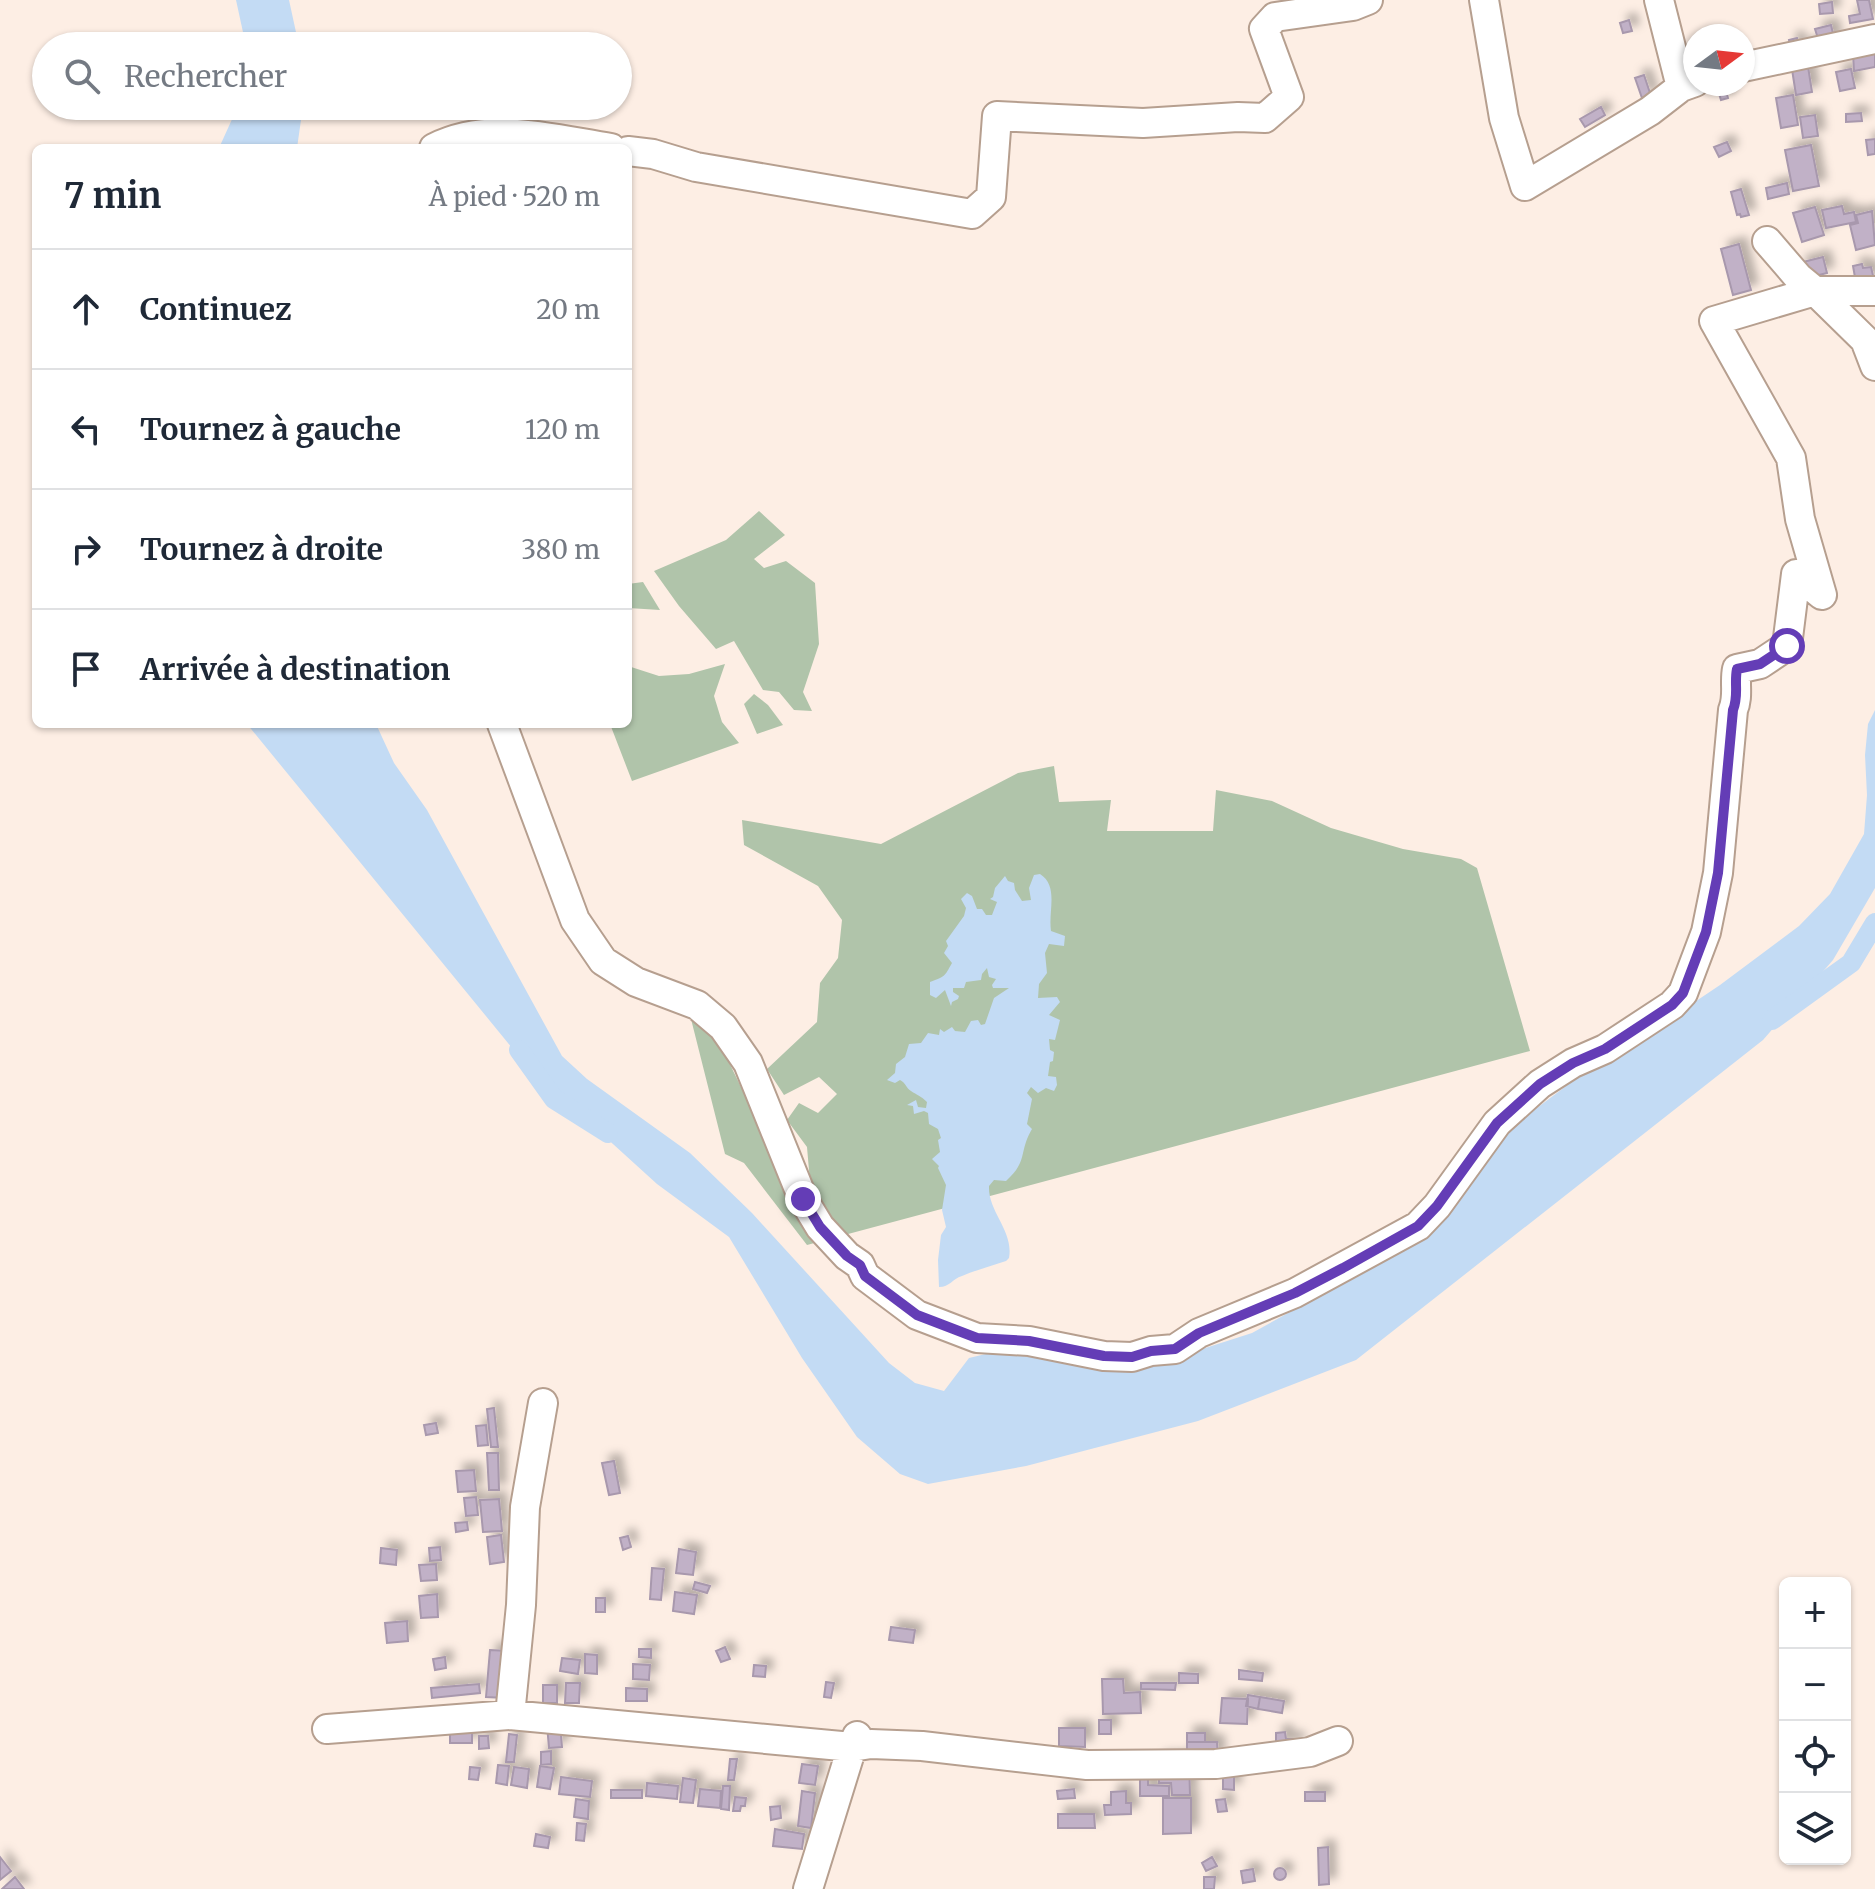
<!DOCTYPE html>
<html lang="fr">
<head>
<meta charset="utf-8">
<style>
  body { margin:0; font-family:Merriweather,serif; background:#f6f6f7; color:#1f2937 }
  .controls { position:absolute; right:24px; bottom:24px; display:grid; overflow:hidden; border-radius:12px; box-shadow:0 2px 6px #0004 }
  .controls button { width:72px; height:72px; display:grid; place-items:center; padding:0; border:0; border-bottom:2px solid #e0e1e3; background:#fff; color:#1f2937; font:40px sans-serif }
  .compass { position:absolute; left:1683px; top:24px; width:72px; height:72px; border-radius:50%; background:#fff; box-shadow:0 2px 6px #0004; rotate:75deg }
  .stop { position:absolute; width:24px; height:24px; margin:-18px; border:6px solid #643db6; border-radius:50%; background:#fff }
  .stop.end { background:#643db6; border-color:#fff; box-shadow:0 2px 8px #0008 }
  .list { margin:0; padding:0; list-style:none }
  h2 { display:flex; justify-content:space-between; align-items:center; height:104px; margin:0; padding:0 32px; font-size:34px }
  h2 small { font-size:26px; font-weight:400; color:#747a83 }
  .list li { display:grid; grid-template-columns:52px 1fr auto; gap:24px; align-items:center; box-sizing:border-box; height:120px; padding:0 32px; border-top:2px solid #e0e1e3 }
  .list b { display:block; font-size:30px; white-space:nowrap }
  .list em { font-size:26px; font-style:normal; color:#747a83 }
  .icon { flex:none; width:44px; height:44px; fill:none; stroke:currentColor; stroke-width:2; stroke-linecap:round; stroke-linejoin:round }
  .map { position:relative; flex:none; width:1875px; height:1889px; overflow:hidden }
  .search { position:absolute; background:#fff; box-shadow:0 2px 6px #0004; left:32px; top:32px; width:600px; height:88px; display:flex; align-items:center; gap:20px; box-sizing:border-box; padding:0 28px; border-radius:44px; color:#747a83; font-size:30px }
  .panel { position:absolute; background:#fff; box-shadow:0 2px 6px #0004; left:32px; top:144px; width:600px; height:584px; border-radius:12px }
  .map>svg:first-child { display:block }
</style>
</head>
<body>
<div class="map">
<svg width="1875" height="1889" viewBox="0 0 1875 1889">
  <defs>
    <filter id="shadow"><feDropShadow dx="7" dy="-7" stdDeviation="4" flood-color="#0004"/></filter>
  </defs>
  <rect width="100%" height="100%" fill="#fdeee4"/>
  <path fill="#b0c4aa" d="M759 511 785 535 754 559 764 568 786 561 815 583 819 644 803 692 812 711 794 710 779 692 763 690 734 641 716 649 679 606 654 571 726 540Z
    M643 582 660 610 628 608V584Z
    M725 664 714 696 722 722 739 743 632 781 610 724H628V666L659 676 689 674Z
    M754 694 768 705 783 725 757 734 744 704Z
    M1054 766 1059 802 1111 800 1107 831H1213L1216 790 1272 801 1331 828 1403 849 1461 859 1477 868 1530 1051 807 1245 744 1163 725 1154 690 1015 722 1048 778 1163 810 1182 807 1147 787 1120 799 1103 818 1113 837 1094 819 1077 784 1095 767 1069 817 1022 820 983 838 958 842 920 818 886 744 845 742 820 881 844 1018 773Z"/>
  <path fill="#c3dbf4" d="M236 0H289L299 46H246Z
    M238 106H303L297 148H219Z
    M1875 710V888L1833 960 1763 1040 1356 1360 1198 1421 1026 1466 928 1484 900 1474 857 1437 802 1358 729 1237 657 1184 526 1065 247 724H376L394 763 427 810 562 1056 587 1079 690 1153 752 1213 889 1363 915 1383 944 1391 969 1358 994 1352 1117 1369 1168 1360 1252 1333 1405 1248 1505 1132 1582 1074 1613 1057 1720 985 1799 926 1830 894 1864 834 1867 795 1865 755 1868 724Z
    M1040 874C1059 886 1048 911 1051 931L1065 936 1064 946 1049 944 1045 953 1047 973 1039 984 1038 998 1057 997 1060 1002 1049 1015 1060 1020 1055 1040 1049 1039 1050 1050 1054 1052 1053 1061 1050 1062 1048 1076 1056 1077 1057 1085 1054 1091 1046 1088 1038 1093 1031 1087 1027 1093 1032 1099 1027 1124 1032 1129C1018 1153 1029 1160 1006 1181L994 1180 989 1186C988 1212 1014 1231 1009 1258L1006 1261C991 1266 976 1270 962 1276 952 1279 950 1287 939 1287L938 1260 941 1235 946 1227 942 1210 946 1185 938 1168 939 1166 932 1159 940 1152 938 1140 941 1138 938 1129 929 1124 928 1113 924 1111 914 1114 913 1106 907 1105 916 1100 918 1107 926 1108 927 1102C921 1096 917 1095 911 1091 906 1088 906 1083 900 1080L895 1083 887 1080 895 1073 896 1064 905 1057 909 1044 921 1043 928 1033 939 1035 940 1029 944 1032 952 1027 955 1031 965 1032 971 1021 978 1020 981 1025 985 1024 994 998 1009 988H993L992 985 996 979 989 977 987 968 982 974 981 980 966 982 964 988H953V992L959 996 958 999 952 1002 951 1006 945 990 936 998 930 995V982C946 976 944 977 952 963L944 953 948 946 946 941 964 916 966 908 961 899 967 893 972 896 977 909H982L986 915H992L997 902 990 899 993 897 995 888 1005 876 1008 881 1014 883 1015 890 1022 901 1031 900 1029 888 1034 875Z"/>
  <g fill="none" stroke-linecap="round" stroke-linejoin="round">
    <path stroke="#c3dbf4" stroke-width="20" d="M1772 1020 1851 963 1875 923
      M519 1050 554 1099 608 1133"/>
  </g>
  <path fill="#c1b1c7" stroke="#a898ad" stroke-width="2" filter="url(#shadow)" d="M1857 0H1869L1873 19 1850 23 1849 16 1860 14Z
    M1832 2 1833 13 1820 14 1819 4Z
    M1629 20 1632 31 1623 33 1620 23Z
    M1831 25 1835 42 1792 54 1789 40 1797 38 1799 47 1819 42 1815 29Z
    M1875 48V67L1854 71 1853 54Z
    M1807 60 1812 92 1796 95 1791 63Z
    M1851 69 1855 88 1840 91 1836 72Z
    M1644 75 1651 96 1642 98 1635 78Z
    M1716 84H1724L1728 98 1721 100Z
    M1793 95 1798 125 1781 128 1776 98Z
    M1601 107 1605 115 1585 127 1580 119Z
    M1861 113 1862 121 1846 122V114Z
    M1815 115 1818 136 1803 138 1800 117Z
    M1875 139V154L1868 155 1866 140Z
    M1727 142 1731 151 1719 157 1714 147Z
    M1811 145 1819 186 1793 191 1785 150Z
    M1787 183 1789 194 1768 199 1766 188Z
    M1741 189 1749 215 1741 217 1740 214 1737 215 1731 192Z
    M1842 206 1844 214 1854 212 1856 222 1826 228 1822 210Z
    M1815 207 1824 235 1802 242 1793 213Z
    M1872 211 1875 245 1856 250 1850 225 1858 223 1856 215Z
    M1739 244 1751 290 1733 295 1721 249Z
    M1823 257 1827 273 1803 279 1799 263Z
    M1862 264 1863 268 1871 267 1874 280 1856 283 1853 266Z
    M494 1408 498 1447H491L487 1409Z
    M436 1423 438 1433 426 1435 424 1425Z
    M486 1425 488 1445 478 1446 476 1426Z
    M487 1453H498L499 1490H489Z
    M614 1461 620 1493 609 1495 602 1463Z
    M474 1470 476 1491 458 1492 456 1471Z
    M476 1497 478 1515 466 1516 464 1498Z
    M499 1499 502 1531 483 1532 480 1500Z
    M467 1522 468 1530 456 1532 455 1523Z
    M501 1535 504 1562 490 1564 487 1537Z
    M628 1536 631 1547 623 1550 620 1538Z
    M440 1547 441 1560 430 1561 429 1548Z
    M381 1548 397 1550 396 1565 380 1563Z
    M679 1549 696 1552 693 1575 676 1573Z
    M436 1564 437 1580 421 1581 419 1565Z
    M652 1568 664 1569 661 1600 650 1599Z
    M695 1582 710 1586 707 1593 693 1589Z
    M675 1592 697 1595 694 1614 673 1611Z
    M437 1594 438 1617 421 1618 419 1596Z
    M596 1598H605V1612H596Z
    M407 1621 408 1641 387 1643 385 1623Z
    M891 1627 915 1630 913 1643 889 1640Z
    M725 1647 730 1659 721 1662 716 1651Z
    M639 1649H651V1658L639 1657Z
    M490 1650 508 1651 505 1698 486 1697Z
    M585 1654 597 1655V1674L585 1673Z
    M445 1657 446 1668 435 1670 433 1659Z
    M562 1658 580 1660 578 1674 560 1671Z
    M633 1664 650 1665 649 1680 633 1679Z
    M754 1665 766 1666 765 1677 753 1676Z
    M1239 1670 1263 1673 1262 1681 1239 1679Z
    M1179 1673 1198 1674V1683H1179Z
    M1102 1679H1123L1124 1693 1140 1692 1141 1713 1103 1714Z
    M826 1682 834 1683 831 1698 824 1697Z
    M566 1683H580L579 1703H565Z
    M1141 1683H1176L1175 1690 1141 1689Z
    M479 1684 480 1693 432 1698 431 1688Z
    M543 1685H557V1703H543Z
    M626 1688 647 1689V1701H626Z
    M1248 1695 1260 1697 1258 1709 1246 1706Z
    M1260 1697 1284 1701 1282 1713 1258 1709Z
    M1222 1698 1248 1699 1247 1724 1220 1723Z
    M1099 1720H1111V1734H1099Z
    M560 1724 562 1747 549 1748 547 1725Z
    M450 1728H472V1743H450Z
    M1059 1728H1085V1747L1059 1746Z
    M1285 1732 1286 1739H1297L1298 1745 1276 1748V1733Z
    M1187 1733H1205V1742H1187Z
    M509 1734 517 1735 514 1762H506Z
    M479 1736H488L489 1748 479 1749Z
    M1187 1742H1217L1218 1759H1187Z
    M551 1751V1764L541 1765V1752Z
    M1189 1758 1190 1795H1172L1171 1783H1159L1158 1759Z
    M730 1759H737L734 1780H728Z
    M802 1764 818 1766 815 1785 799 1783Z
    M498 1765 509 1766 507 1785 496 1783Z
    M540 1766 554 1768 550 1789 537 1787Z
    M470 1767 480 1768 478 1780 469 1779Z
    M514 1767 529 1769 527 1788 511 1785Z
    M1223 1772H1234V1790L1223 1789Z
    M1140 1773H1148V1785L1169 1786V1796H1140Z
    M561 1777 592 1781 590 1797 559 1794Z
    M683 1778 696 1780 693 1803 680 1802Z
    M647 1783 678 1786 677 1799 646 1796Z
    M723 1786H730L729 1810 721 1809Z
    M700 1789 721 1791 720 1808 698 1806Z
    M1074 1789 1075 1798 1058 1799 1057 1791Z
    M611 1790H642V1798H611Z
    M802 1791 815 1793 811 1828 798 1826Z
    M1126 1791V1803H1131V1814L1105 1815 1104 1805H1111V1792Z
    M1305 1792H1325V1801H1305Z
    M735 1797 746 1798 745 1806H741L740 1811H733Z
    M1163 1798H1191V1833L1163 1834Z
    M576 1799 589 1801 588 1819 574 1817Z
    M1225 1799 1227 1811 1218 1812 1216 1800Z
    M780 1806 781 1818 771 1820 770 1807Z
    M1058 1814H1094L1095 1828H1058Z
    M577 1823 586 1824 584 1841 576 1840Z
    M775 1829 804 1834 802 1849 773 1846Z
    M536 1834 550 1837 548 1848 534 1846Z
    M1328 1847 1329 1884 1319 1885 1318 1848Z
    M0 1857 11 1871 0 1880Z
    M1212 1857 1217 1866 1206 1871 1202 1863Z
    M1274 1874a6 6 0 1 1 12 0a6 6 0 1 1-12 0Z
    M1253 1869 1255 1881 1243 1883 1241 1871Z
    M15 1877 24 1889H2Z
    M1204 1877H1215L1214 1889H1204Z"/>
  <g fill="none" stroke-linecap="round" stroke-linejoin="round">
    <defs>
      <path id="minor" d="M1484 0 1504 118 1525 186 1650 111 1681 87 1695 82
        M1659 0 1681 87
        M1743 67 1875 39
        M434 148C489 120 553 139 611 148
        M628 151 653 154 696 167 972 214 991 197 997 116 1143 123 1238 117 1265 118 1289 97 1264 29 1275 17 1353 6 1368 0
        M1767 241 1798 277 1815 291H1875
        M502 724 575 920 603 961 636 982 697 1005 723 1027 748 1063 803 1199 820 1227 847 1256 860 1265 865 1276 917 1315 977 1338 1029 1341 1104 1356 1132 1357 1151 1351 1175 1349 1199 1333 1295 1293 1418 1226 1437 1206 1497 1123 1540 1084 1573 1063 1605 1049 1672 1005 1683 993 1706 932 1718 873 1733 710C1739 696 1734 683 1737 669L1760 664 1787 646 1796 574 1822 595 1800 519 1791 458 1714 321 1815 291 1865 340 1875 366
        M510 1715 521 1605 525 1507 543 1403
        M327 1729 510 1715 852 1747 871 1744 922 1746 1087 1765 1216 1764 1310 1752 1338 1741
        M808 1889 852 1747 857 1736"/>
    </defs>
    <use href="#minor" stroke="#b69f8f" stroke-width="32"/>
    <use href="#minor" stroke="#fff" stroke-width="28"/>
  </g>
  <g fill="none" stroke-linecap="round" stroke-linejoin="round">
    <path stroke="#643db6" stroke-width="10" d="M803 1199 820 1227 847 1256 860 1265 865 1276 917 1315 977 1338 1029 1341 1104 1356 1132 1357 1151 1351 1175 1349 1199 1333 1295 1293 1343 1268 1418 1226 1437 1206 1497 1123 1540 1084 1573 1063 1605 1049 1672 1005 1683 993 1706 932 1718 873 1733 710C1739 696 1734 683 1737 669L1760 664 1787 646"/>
  </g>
</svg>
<div class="controls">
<button>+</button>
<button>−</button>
<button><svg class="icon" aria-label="locate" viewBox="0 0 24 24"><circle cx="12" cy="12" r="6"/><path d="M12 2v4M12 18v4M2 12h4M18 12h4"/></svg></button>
<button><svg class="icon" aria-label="layers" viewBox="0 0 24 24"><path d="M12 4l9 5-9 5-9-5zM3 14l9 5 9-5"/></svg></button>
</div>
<svg class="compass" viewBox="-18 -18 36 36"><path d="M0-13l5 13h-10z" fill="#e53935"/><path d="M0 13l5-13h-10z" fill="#747a83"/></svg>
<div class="stop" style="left:1787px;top:646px"></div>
<div class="stop end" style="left:803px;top:1199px"></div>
<div class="search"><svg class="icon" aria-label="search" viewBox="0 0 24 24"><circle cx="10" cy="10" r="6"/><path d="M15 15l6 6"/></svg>Rechercher</div>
<section class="panel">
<h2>7 min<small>À pied · 520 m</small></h2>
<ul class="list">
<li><svg class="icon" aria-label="ahead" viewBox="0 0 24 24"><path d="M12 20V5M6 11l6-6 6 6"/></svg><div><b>Continuez</b></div><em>20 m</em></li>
<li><svg class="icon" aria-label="left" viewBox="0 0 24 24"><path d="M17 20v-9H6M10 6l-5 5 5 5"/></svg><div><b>Tournez à gauche</b></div><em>120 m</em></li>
<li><svg class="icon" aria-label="right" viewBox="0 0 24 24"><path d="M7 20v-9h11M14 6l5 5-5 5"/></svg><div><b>Tournez à droite</b></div><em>380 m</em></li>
<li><svg class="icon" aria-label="arrive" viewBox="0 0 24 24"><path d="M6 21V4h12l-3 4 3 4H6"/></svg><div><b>Arrivée à destination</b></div></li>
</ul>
</section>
</div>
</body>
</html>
